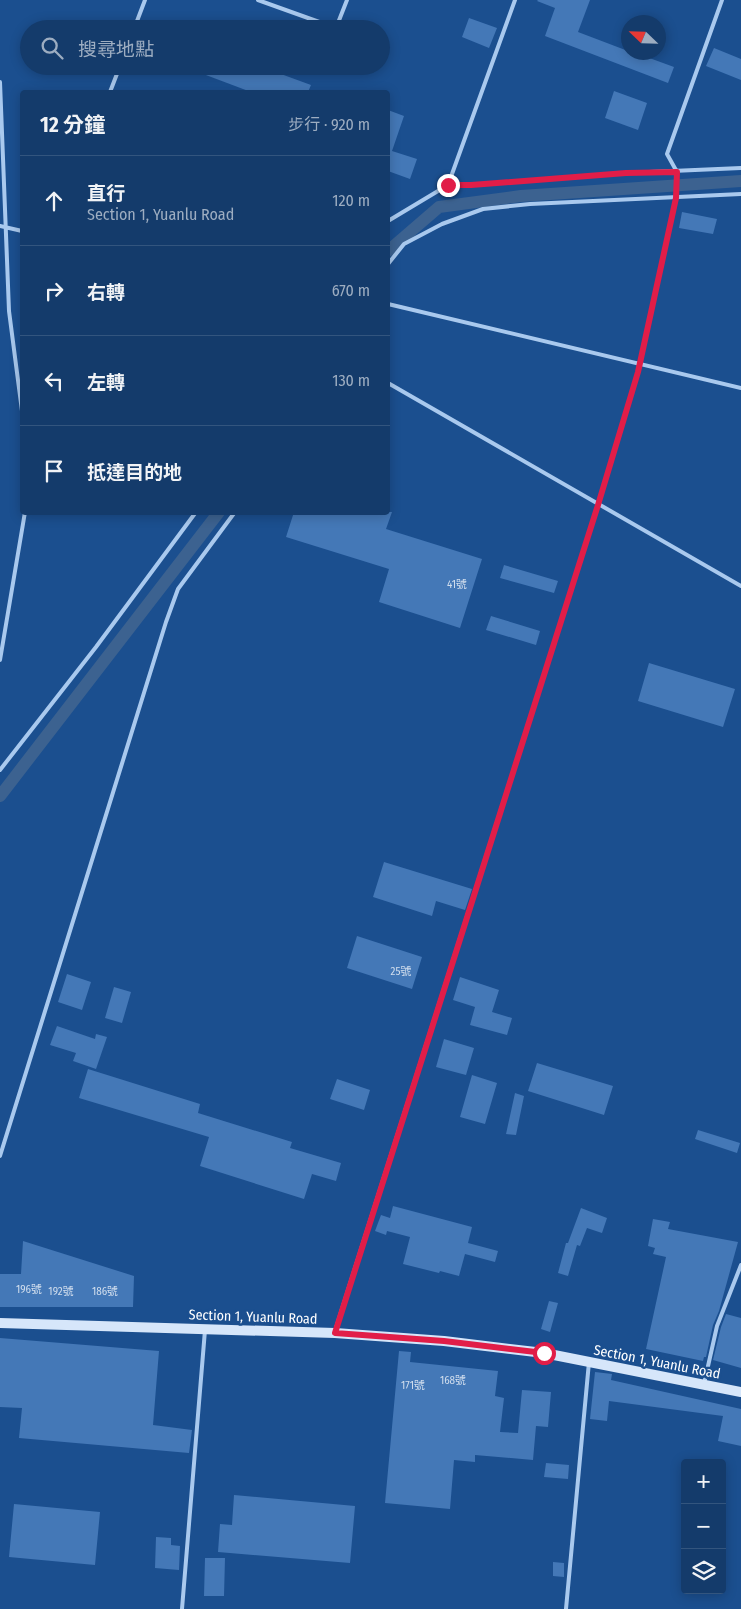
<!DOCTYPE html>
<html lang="zh-TW">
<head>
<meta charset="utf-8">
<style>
  body { margin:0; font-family:"Fira Sans Condensed","Noto Sans TC",sans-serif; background:#1d4271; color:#f1f3f6 }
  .controls { position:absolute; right:15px; bottom:15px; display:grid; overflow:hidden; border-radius:5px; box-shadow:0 2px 12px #0003 }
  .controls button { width:45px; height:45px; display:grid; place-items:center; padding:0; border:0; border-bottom:1px solid #33557e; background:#143b6b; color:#f1f3f6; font:25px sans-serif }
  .compass { position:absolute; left:621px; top:15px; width:45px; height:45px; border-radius:50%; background:#143b6b; box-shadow:0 2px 12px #0003; rotate:293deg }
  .stop { position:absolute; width:15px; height:15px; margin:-11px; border:4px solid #e11d48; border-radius:50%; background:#fff }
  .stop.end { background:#e11d48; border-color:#fff; box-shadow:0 1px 5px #0008 }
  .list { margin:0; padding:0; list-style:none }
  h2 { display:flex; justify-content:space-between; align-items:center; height:65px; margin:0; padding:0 20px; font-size:21px }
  h2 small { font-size:16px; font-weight:400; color:#9dadc1 }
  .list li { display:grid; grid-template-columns:32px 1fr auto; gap:15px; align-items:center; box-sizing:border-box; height:90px; padding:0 20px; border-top:1px solid #33557e }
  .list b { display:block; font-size:19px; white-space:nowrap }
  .list p { margin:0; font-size:16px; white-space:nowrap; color:#9dadc1 }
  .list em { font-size:16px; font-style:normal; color:#9dadc1 }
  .icon { flex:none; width:28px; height:28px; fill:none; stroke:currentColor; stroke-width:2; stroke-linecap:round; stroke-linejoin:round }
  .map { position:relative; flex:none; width:741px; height:1609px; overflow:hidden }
  .search { position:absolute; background:#143b6b; box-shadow:0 2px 12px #0003; left:20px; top:20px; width:370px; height:55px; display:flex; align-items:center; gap:12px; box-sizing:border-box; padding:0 18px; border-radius:28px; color:#9dadc1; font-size:19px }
  .panel { position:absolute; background:#143b6b; box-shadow:0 2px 12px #0003; left:20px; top:90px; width:370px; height:425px; border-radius:5px }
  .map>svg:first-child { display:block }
</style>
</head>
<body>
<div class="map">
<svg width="741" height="1609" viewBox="0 0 741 1609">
  <rect width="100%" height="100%" fill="#1b4f8f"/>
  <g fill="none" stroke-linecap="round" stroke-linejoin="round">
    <path stroke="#3c6290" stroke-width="12" d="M388 251 439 207 521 196 741 181
      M0 796 219 512"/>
  </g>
  <path fill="#4478b7" d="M538 0H590L578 32 628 51V52H633L674 67 668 83 545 36 555 8 537 1Z
    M469 18 497 28 489 48 462 37Z
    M714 48 741 59V80L706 66Z
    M182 66H259L311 85 308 92H251Z
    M614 91 647 103 638 130 605 118Z
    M388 110 404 116 392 151 417 159 410 179 388 171Z
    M682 212 717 219 713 234 679 228Z
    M294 512H392L386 529 482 559 460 628 379 602 389 569 286 537Z
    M504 565 558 581 554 593 500 578Z
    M491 616 540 631 536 645 486 630Z
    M649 663 735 689 723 727 638 701Z
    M384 862 472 889 465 910 436 901 432 916 373 897Z
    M357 936 422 957 412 989 347 968Z
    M67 974 91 982 82 1010 58 1002Z
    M460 977 499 990 492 1012 512 1018 507 1035 470 1025 475 1007 453 1000Z
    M114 987 131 992 122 1023 105 1018Z
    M57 1026 95 1039 96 1034 107 1037 96 1069 73 1061 76 1053 50 1045Z
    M444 1039 474 1048 466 1075 436 1067Z
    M537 1063 613 1086 604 1115 528 1091Z
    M88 1069 200 1104 198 1113 292 1142 290 1148 341 1163 336 1181 312 1174 304 1199 200 1166 209 1137 79 1098Z
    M472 1075 497 1083 485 1124 460 1117Z
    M337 1079 370 1090 364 1110 330 1099Z
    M515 1093 524 1096 516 1135 506 1134Z
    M698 1130 740 1143 737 1153 695 1139Z
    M393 1206 472 1227 468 1243 498 1251 495 1262 465 1254 459 1276 440 1271 439 1273 403 1264 410 1237 387 1231 386 1235 375 1231 381 1215 390 1218Z
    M581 1208 607 1218 602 1233 587 1228 580 1246 577 1245 568 1276 558 1273 566 1243H568Z
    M653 1219 670 1222 668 1229 738 1242 719 1311 713 1325 706 1357H704L703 1361 646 1349 666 1257 653 1254 655 1248 648 1246Z
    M23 1241 134 1276 133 1307H0V1274H21Z
    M549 1301 558 1303 550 1332 541 1329Z
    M726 1314 741 1318V1368L713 1360 721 1327Z
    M0 1338 159 1351 153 1425 192 1430 189 1453 19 1438 22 1408 0 1407Z
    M399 1351 411 1352 410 1362 498 1371 495 1396 504 1398 500 1432 518 1433 522 1390 551 1392 548 1427 536 1426 533 1460 475 1455V1462L454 1460 450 1509 385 1503Z
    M595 1372 612 1374 611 1380 741 1409V1446L718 1441 723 1416 609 1401 607 1421 590 1419Z
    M546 1463 569 1465 568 1479 544 1477Z
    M234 1495 355 1506 350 1563 218 1552 220 1524 232 1525Z
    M14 1504 100 1512 95 1565 9 1557Z
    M156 1537 171 1538V1545L180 1546 179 1570 155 1568Z
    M205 1558H225L224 1596H204Z
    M553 1562 564 1563V1577L553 1576Z"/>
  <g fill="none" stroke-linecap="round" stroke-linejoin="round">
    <path stroke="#a9c9ee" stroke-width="4" d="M258 0 336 28 347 0
      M134 29 145 0
      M0 82 9 311 22 411
      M110 92 120 66
      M448 185 515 0
      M388 221 448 185H471L626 173 741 168
      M0 226 22 231
      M388 264 404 244 442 224 483 209 530 204 741 194
      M388 304 741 388
      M388 383 741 586
      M0 660 25 512
      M0 770 96 647 196 512
      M0 1156 166 622 178 589 235 512
      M335 1331 598 505 638 372 676 198 677 172 667 154 722 0
      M704 1384 717 1326 741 1265
      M182 1609 205 1330
      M566 1609 589 1362"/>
    <path stroke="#d6e6fa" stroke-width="10" d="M0 1323 335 1333 444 1341 544 1353 741 1392"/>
  </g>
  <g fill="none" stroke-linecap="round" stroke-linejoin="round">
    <path stroke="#e11d48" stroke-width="6" d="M448 185H471L626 173 677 172 676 198 638 372 598 505 335 1333 444 1341 544 1353"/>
  </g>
  <g text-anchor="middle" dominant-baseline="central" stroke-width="5" stroke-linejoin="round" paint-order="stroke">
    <g font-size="11" fill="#d0dded">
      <text x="457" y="584">41號</text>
      <text x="401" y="971">25號</text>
      <text x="29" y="1289">196號</text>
      <text x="61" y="1291">192號</text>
      <text x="105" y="1291">186號</text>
      <text x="453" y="1380">168號</text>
      <text x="413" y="1385">171號</text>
    </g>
    <g font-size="14" fill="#fff" stroke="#1b4f8f">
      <text transform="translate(253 1317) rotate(2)">Section 1, Yuanlu Road</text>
      <text transform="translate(657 1362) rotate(11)">Section 1, Yuanlu Road</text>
    </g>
  </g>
</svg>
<div class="controls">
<button>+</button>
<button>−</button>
<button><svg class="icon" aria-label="layers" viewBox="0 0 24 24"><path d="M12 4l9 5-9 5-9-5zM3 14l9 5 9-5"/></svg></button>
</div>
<svg class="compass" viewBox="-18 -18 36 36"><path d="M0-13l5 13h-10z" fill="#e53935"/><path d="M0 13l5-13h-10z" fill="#9dadc1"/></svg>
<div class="stop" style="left:544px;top:1353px"></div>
<div class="stop end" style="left:448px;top:185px"></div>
<div class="search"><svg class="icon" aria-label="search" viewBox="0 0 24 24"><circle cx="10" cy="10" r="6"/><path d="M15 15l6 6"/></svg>搜尋地點</div>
<section class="panel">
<h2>12 分鐘<small>步行 · 920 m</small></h2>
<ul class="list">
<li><svg class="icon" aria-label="ahead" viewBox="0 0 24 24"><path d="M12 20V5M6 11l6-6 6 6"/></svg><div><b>直行</b><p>Section 1, Yuanlu Road</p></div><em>120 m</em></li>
<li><svg class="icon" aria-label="right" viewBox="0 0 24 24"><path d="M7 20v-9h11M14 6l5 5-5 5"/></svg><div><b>右轉</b></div><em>670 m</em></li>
<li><svg class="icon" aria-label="left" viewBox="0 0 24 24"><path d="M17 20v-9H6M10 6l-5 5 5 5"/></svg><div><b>左轉</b></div><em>130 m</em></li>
<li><svg class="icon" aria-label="arrive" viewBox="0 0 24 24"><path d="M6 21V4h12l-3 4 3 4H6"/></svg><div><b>抵達目的地</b></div></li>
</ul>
</section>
</div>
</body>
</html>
